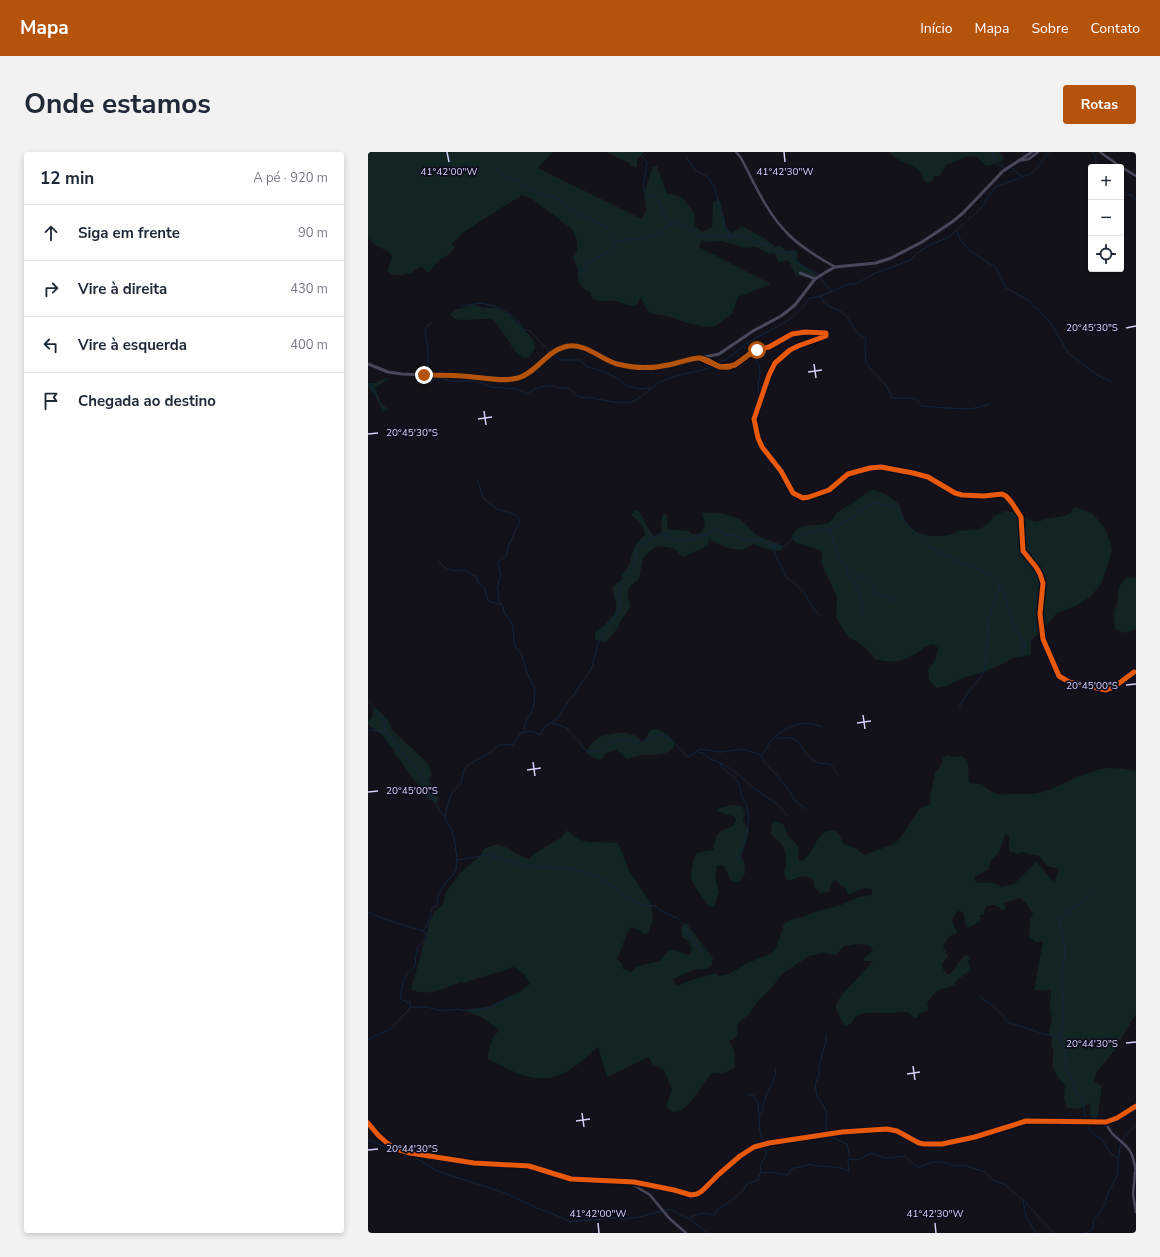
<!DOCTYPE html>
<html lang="pt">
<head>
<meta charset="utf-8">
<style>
  body { margin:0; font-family:"Nunito Sans",sans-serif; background:#f2f2f3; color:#1f2937 }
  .controls { position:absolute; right:12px; top:12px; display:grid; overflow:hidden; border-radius:4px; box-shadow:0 2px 6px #0003 }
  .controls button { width:36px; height:36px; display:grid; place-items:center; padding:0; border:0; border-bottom:1px solid #e0e1e3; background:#fff; color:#1f2937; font:20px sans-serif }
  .stop { position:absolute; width:12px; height:12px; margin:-9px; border:3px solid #b45309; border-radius:50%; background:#fff }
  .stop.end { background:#b45309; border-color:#fff; box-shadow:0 1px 4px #0008 }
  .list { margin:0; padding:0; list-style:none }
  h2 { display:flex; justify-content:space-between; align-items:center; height:52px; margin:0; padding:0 16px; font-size:17px }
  h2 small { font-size:13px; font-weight:400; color:#747a83 }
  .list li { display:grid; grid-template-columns:26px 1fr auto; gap:12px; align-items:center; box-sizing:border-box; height:56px; padding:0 16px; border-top:1px solid #e0e1e3 }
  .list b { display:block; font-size:15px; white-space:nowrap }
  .list em { font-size:13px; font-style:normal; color:#747a83 }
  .icon { flex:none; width:22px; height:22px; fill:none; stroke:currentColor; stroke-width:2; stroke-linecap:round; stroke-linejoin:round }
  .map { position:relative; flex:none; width:768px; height:1081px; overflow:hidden; border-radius:4px }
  header { display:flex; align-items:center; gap:24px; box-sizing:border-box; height:56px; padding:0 20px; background:#b45309; color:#fff }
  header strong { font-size:19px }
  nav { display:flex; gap:22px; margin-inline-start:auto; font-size:14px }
  .intro { display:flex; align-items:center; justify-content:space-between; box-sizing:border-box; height:96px; padding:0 24px }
  h1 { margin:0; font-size:28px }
  .button { padding:10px 18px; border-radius:4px; background:#b45309; color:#fff; font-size:14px; font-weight:700 }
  main { display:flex; gap:24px; padding:0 24px }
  aside { flex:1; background:#fff; border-radius:4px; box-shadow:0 2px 6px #0003 }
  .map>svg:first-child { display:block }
</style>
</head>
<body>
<header>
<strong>Mapa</strong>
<nav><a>Início</a><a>Mapa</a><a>Sobre</a><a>Contato</a></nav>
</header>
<div class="intro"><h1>Onde estamos</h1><a class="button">Rotas</a></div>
<main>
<aside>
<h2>12 min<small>A pé · 920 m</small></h2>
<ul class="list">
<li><svg class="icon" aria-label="ahead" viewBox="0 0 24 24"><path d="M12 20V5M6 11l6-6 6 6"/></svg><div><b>Siga em frente</b></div><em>90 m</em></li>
<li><svg class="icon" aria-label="right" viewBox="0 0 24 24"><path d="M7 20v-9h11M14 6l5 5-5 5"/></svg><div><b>Vire à direita</b></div><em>430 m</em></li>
<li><svg class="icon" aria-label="left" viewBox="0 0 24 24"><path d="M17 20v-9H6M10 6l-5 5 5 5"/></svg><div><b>Vire à esquerda</b></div><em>400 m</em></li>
<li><svg class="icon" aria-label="arrive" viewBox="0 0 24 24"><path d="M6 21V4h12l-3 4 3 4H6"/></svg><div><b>Chegada ao destino</b></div></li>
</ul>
</aside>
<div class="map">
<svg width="768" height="1081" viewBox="0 0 768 1081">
  <rect width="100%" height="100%" fill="#13121a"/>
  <path fill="#122424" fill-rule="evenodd" d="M0 0H185L170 16 274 67 278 58 276 40 285 15 289 14 299 42H304L315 46 326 61 327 74 334 80 344 75 345 50 352 48 358 76 364 81 374 74 396 86 407 95 412 93 418 99 430 98 429 109 450 124 447 127C440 124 430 126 426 120 423 115 423 111 419 108L413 110 410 109 408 103 405 101 401 102 388 95 377 96 353 89 338 90 334 88 331 95 403 132 370 145 364 162 347 174 338 175 319 171 303 165 281 161 272 145 270 151 266 154C259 154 254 150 248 149 239 147 230 152 223 145V141C211 133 211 135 210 121 210 116 207 110 205 106L209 99V89L204 77 164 47 154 43 113 69 97 79 83 93 87 94C85 103 74 105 68 111 65 114 64 118 60 121L54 115 48 117 44 121C35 122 26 127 19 118L23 110 24 103 20 99 8 94 0 86Z
    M238 0H276L269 8V16L263 14 261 11Z
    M521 0H631L636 6 632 10 618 14 609 5 601 4 578 13 573 22 570 24H566L565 28 560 31C554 29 555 23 551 19 542 10 528 10 521 0Z
    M105 153 115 156H129L140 162 161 183 165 188 167 196 161 205C155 207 151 203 147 199L126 168C113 165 99 170 86 167L82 162 89 157Z
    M18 226 21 227 7 235 13 252 19 258 15 260 8 244 0 236V231H6Z
    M505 338 517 342 531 352 536 367 541 375 548 380 563 384H574L585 382 590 379 612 377 621 371 626 364 637 359 650 361 659 367 669 370 681 366 696 364 703 361 706 355 713 357 725 362 738 378 744 397 741 410 733 432 722 445 706 455 689 461 679 473 663 489V503L644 506 636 511 616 520 598 525 578 534 568 536 561 528 560 518 567 508 570 496 566 492C559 493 556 496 550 500 534 511 524 511 506 507L504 503 494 493 481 485 473 474 468 465 469 445 453 410 454 404 453 398 428 391 424 385C430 368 446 376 460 371 465 369 466 363 470 360 473 357 478 356 481 353 491 348 494 342 505 338Z
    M267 358 271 359C276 367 279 377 286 384L291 383 294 379 293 368 296 361 298 362C301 367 298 372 300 377L320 379 324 382 331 381 335 378 337 371 334 361C344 359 365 362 374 369 379 373 384 380 390 384 398 388 410 388 415 396L413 399C404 398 395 397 386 392L375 398 359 396 341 387 340 394 315 405 305 396 290 394 286 396 275 406 271 427C256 437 260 439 262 456L251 471V475L238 490 231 489 227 487V480C234 476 248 464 248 456 249 449 244 441 245 434L254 427V422C263 415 262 404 267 395 269 391 273 386 277 383 276 374 271 368 263 363Z
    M758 425 768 426V477L755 481 747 477 746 460 749 453 751 435Z
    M7 557 10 558 20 567 24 578 59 610 64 622 61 626V629L71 645 70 650 68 651 60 647 55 637 45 627 33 609 27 603 25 597 12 581 0 572V569L4 565 5 558Z
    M286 577C294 577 304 584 307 592 302 605 286 602 275 603 270 604 264 605 259 607L248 598C240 599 238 601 234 607L230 608 218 601C219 597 224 590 227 588 236 581 261 577 270 586 272 587 272 589 274 591L279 585 282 578Z
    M581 603 585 605 594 604C606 613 597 621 602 631L614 632C625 643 630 643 644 642 654 642 665 643 675 640 693 634 710 623 729 618 743 614 754 617 768 619V862L746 899 728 921 726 930 734 934 729 970H723L722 951C714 957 708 958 698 955L696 945 697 934C694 927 686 923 685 915 683 907 688 900 683 893L684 885 681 881 684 867 682 856 683 838C677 839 673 838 666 838L675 789 668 790 661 785 662 768 665 762 658 751 652 746 636 751 638 756 634 758C628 753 624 751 617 756L616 763H612L613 769 600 776 598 774 595 760 590 759C582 768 583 769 589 779L588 782 581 785 575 794 580 804 574 812 575 817 579 822H582L595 805 599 803 602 806 600 809 603 819 598 821 587 830 588 832C583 835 577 836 571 838 566 841 562 847 559 851L561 858 551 862 550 865 546 866 542 861C535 859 530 861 523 861 510 862 489 855 483 872L477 874C474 868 468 861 468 854 468 846 499 817 505 809H497L495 807 505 799 503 795 499 793 488 792 476 794 469 802 466 803 455 801 441 804 414 822 401 839 391 848 381 862 370 871 369 884 365 888H361L366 899 367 915C359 921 354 922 344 921 335 930 322 958 308 960 304 961 300 956 298 954L304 938 296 918 284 912 281 905 239 925 230 895C223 900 216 907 209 913 176 938 151 923 119 906L124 887 131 878 113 865 98 859 101 857 121 855 139 845 150 841 162 832 156 822 146 815 132 820 127 821 95 831 93 830C77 836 59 846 43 837L56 791 59 784 61 770 67 759 75 752 78 740 93 720 113 703 116 697C120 695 126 692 131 693 141 695 150 704 161 707 169 699 181 693 191 687 194 685 196 681 200 678 214 696 229 688 249 691L253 697 261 719 283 751 285 768 280 781 276 782 270 777 263 775C256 784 255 796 249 807L254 812 255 817 263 820C269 812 282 812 292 809 304 791 305 799 321 803L324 797 320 789 314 785 313 775 318 771 345 806 344 813 338 817 325 818 305 827 309 834 323 828 348 821 351 824 361 822 380 811 404 801 409 794 416 772 424 767 435 765 446 760 473 753 491 745 504 743V737L496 736 482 742 479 741 477 735 472 733 468 728 464 731 461 740 452 741 446 735 445 727C441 725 436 723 431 725 424 728 418 732 416 720 420 712 418 698 413 691 410 688 406 686 403 682L404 671 407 669 415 672 420 684 431 695 430 705 431 709H434C446 702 445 688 458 679 472 677 470 683 476 692L488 696 496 703 526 692 534 684 552 656 563 652 562 644 567 621 573 614 575 605ZM637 683H641V699L649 702 653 700 671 704 679 714 691 717 686 730C679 724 675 715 668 710L646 732 633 735C625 728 617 732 608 730L606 725 620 718 624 707 631 700Z
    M364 653 374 654 377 661 375 668 381 678 378 691 372 703 376 711 377 721 373 728 369 730 363 729 356 714 350 713 349 714 347 725 351 740 346 755 340 754C326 729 317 733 328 701L345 698 348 684 353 679 365 674 368 668 367 665 348 659 351 656Z"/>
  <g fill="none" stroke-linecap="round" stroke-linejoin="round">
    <path stroke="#14263e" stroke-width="1" d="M271 0 279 11C279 19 271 38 279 43 282 45 285 44 288 46L296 61 297 65 305 71 318 75 333 84 341 85 349 84 362 85 374 84 384 87 413 100H424L425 101 427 110 450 122
      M624 0 629 12 635 14
      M724 0 728 5V15
      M318 5 327 18 340 25 347 36 351 54 356 67V75L360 80 361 84
      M127 13 131 21 138 25 149 27 162 38 191 47 213 64 236 73 250 89
      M643 16 653 24
      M753 39 758 43H764L766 47 768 48
      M589 80 592 87 602 99 628 116 638 136 662 149 664 153 672 159 684 173 700 201 729 223 744 230
      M210 123 221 111 241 99 250 89 279 86 287 84 304 71
      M453 126 463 139
      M453 144C456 156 466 155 475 161 486 170 483 180 498 186L497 199 498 211 519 235 524 246H544L548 247 554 254 578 256 603 257 622 252
      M94 154 113 151 126 154 138 159 150 169 155 177 162 179 182 200
      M376 195C383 201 393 211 392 221 391 228 389 233 391 240
      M184 203 193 208H213L219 215 235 219 249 226 259 234 271 237 282 236
      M348 212C364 206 368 198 381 190 401 177 418 174 435 155 438 151 440 149 442 146L453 144 481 132H488L507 121 514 119 542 108 549 101 562 93 581 85 614 55 627 35 662 22 669 16 681 0
      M60 221V197L57 179 60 173 65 170
      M60 225 62 229 73 226 82 229H109L123 235 149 237 159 242C166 237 176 233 184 234 191 235 191 237 199 236 204 237 206 243 211 245 214 246 217 245 220 245 230 247 254 253 263 250 276 245 284 233 296 228 312 221 330 221 346 214
      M0 232H2L12 252 21 258
      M110 329 115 346 129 357 148 363 152 369 140 395 138 404 130 410 133 424 129 435 131 441 130 447 135 455 136 460 144 471 147 494 154 503 159 521 167 537 166 551 163 561 158 568 156 579
      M462 378 469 401 476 413 483 419 498 428 510 442 530 450
      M406 394V399L410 409 419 426 429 433 437 442 447 459 452 463
      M71 409C77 419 87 420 97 418L105 424H108L111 432 117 437 120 448 122 450 132 452
      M479 417C480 428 488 433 492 443 495 450 494 457 493 465
      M0 548 15 567 18 580 52 622 69 654 77 665
      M591 555 601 539 614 523 617 517 620 471 626 450 632 435
      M184 571 199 576C203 583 207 584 212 590 214 593 214 596 217 598 225 603 235 598 239 591L260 587 268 591 273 590 290 582C303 584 311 595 318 604H322L332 597 353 600 376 597 393 603
      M0 578 17 580
      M407 586C414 587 420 584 426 587 433 591 437 603 445 608 458 617 460 604 470 623
      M330 600 337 602 342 607 351 610 368 620 384 635 409 652 420 664
      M394 603C397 600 399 595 402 590 415 575 435 566 454 575
      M393 604 396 610 406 620 423 641 426 648 438 657
      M352 611C355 620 364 621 369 629 373 636 372 637 374 644 375 648 378 651 379 655 383 674 377 690 371 708
      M89 708 121 703 155 714 201 716 231 725 267 750 278 753 287 754 295 760 309 766 316 773 322 785 334 800
      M0 760 16 767 55 779 58 782 56 789 49 796V800L47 806C50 818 39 818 36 828 34 833 33 841 32 847L42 851V855
      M55 779C59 775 64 761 64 756L69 754 70 743 79 729 85 723 88 717 89 706 86 685 83 676 78 669 77 663 83 642 93 631 96 618 100 613 123 600 132 592 145 593 152 581 164 579 172 583 178 574 190 566 200 550 206 543 213 531 223 518 230 491 235 481 252 458C254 451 249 445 251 437 253 428 261 425 265 417 269 411 265 403 270 397 275 391 284 388 290 382L294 381 308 388 319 389 331 384 338 383 345 378 350 377 357 383 368 384 380 389 391 387 403 393 416 395 426 386 444 380 466 376 481 368 500 354 506 351 525 354 531 359 535 368 559 393 578 404 617 421 629 431 636 440 644 469 655 489 657 495 653 505
      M612 845 623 852 635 863 639 870 673 881 692 886
      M43 855H59L73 859 90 857 97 859 116 857 145 845
      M458 882V889L451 914V923L447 932 449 944 459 960 458 973 459 980
      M0 888 7 884 23 877 34 864 39 860 42 855
      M380 942 386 944 390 950 392 980 395 990
      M391 964C396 960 394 955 396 949 400 938 407 929 408 917
      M717 967 716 954 707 938 705 929 698 918V903L693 889 696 851 693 825 697 805 696 789 691 767 713 750 727 735
      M719 971C722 978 725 984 733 986L743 1002 750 1006
      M0 988 15 994 20 1000 35 1002 38 1005 41 1004 48 1006 69 1019 137 1041 169 1056 195 1066 201 1070 246 1066 256 1067 271 1065 302 1057 316 1065 321 1066 339 1081
      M482 1007 490 1008 503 1001 517 1006 537 1004 548 1014 552 1015 564 1010H570L579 1011 586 1014 596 1013 617 1020 626 1029 636 1032 653 1046 686 1081
      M393 1021 402 1020 419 1023 422 1021 423 1017C430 1014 434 1016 441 1012 451 1016 473 1013 479 1019H481L480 1008 482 1007 479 992 461 984
      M655 1049 658 1065 668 1081
      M322 1065 334 1061 347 1063 350 1057 360 1051 375 1039 379 1032 390 1028 391 1022 393 1021C389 1005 403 1010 396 994
      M718 1081 724 1078 726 1068 737 1053 739 1043 749 1024 752 994 759 981 768 973"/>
    <path stroke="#48485a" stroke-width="2.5" d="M368 0 373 6C387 32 399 62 421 83 434 96 451 106 467 115
      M732 0 753 15
      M650 9 661 7 670 0
      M753 15 768 24
      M432 121 447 127
      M332 206 352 215 362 214 367 213 387 198 401 195 424 182 437 180 458 181V184L430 194 422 198 407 211 401 223 386 267 390 286 394 295 413 319 425 341 435 346 441 345 461 338 480 322 502 316 513 315 545 321 560 325 587 341 594 343 616 344 634 342 638 344 644 351 653 365 655 399 668 415 672 422 675 431 672 462 675 487 691 524 701 530 738 538 746 535 766 520
      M738 970C742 985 754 987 762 999 766 1006 767 1013 768 1021
      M0 971 10 983 19 991 28 997 42 1001 106 1011 161 1014 203 1027 266 1030 306 1038 323 1043 329 1042 334 1039 350 1023 372 1004 386 995 401 991 474 980 519 977 529 979 551 991 556 992H574L607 985 658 969 738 970 749 966 768 954
      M767 1020 765 1042 768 1060
      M261 1030 282 1043 301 1066 318 1081"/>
    <path stroke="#48485a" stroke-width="3" d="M0 212 20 220 34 222 142 227 156 224 184 201 190 197 201 194 209 195 218 197 247 211 272 216 290 215 351 202 385 179 413 164 427 153 447 127 458 120 467 115 508 111 523 106 554 90 584 70 595 61 635 19 664 0"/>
    <defs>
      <path id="cycleway" d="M332 206 352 215 362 214 367 213 387 198 401 195 424 182 437 180 458 181V184L430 194 422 198 407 211 401 223 386 267 390 286 394 295 413 319 425 341 435 346 441 345 461 338 480 322 502 316 513 315 545 321 560 325 587 341 594 343 616 344 634 342 638 344 644 351 653 365 655 399 668 415 672 422 675 431 672 462 675 487 691 524 701 530 738 538 746 535 766 520
        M0 971 10 983 19 991 28 997 42 1001 106 1011 161 1014 203 1027 266 1030 306 1038 323 1043 329 1042 334 1039 350 1023 372 1004 386 995 401 991 474 980 519 977 529 979 551 991 556 992H574L607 985 658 969 738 970 749 966 768 954"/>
    </defs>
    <use href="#cycleway" stroke="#100e1d" stroke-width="8"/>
    <use href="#cycleway" stroke="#e8590c" stroke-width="5"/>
  </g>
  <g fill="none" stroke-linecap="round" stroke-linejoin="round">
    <path stroke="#b45309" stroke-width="5" d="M56 223C72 223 89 223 105 225 119 226 136 230 150 226 170 220 179 197 201 194 219 192 232 207 249 212 265 216 283 217 300 213 307 212 326 205 332 206 343 207 348 217 361 215 372 212 379 202 389 198"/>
  </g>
  <path fill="none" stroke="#d3d0fa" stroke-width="1.5" d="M79 0 81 10M416 0 417 10M758 176 768 174M446 212 448 226M440 220 454 218M116 259 118 273M110 267 124 265M0 282 10 281M758 533 768 532M495 563 497 577M489 571 503 569M165 610 167 624M159 618 173 616M0 640 10 639M758 891 768 890M545 914 547 928M539 922 552 920M214 961 216 975M208 969 222 967M0 998 10 997M230 1071 231 1081M567 1071 568 1081"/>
  <g font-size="10" text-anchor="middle" fill="#d3d0fa" stroke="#100e1d" stroke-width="3.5" stroke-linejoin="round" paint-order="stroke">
    <text x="81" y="23">41°42'00"W</text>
    <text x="417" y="23">41°42'30"W</text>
    <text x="724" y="179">20°45'30"S</text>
    <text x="44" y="284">20°45'30"S</text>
    <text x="724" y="537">20°45'00"S</text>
    <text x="44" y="642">20°45'00"S</text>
    <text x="724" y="895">20°44'30"S</text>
    <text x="44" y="1000">20°44'30"S</text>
    <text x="230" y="1065">41°42'00"W</text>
    <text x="567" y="1065">41°42'30"W</text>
  </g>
</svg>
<div class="controls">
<button>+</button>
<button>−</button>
<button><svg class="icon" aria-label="locate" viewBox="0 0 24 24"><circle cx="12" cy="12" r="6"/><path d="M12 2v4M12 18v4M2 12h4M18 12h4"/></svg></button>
</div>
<div class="stop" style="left:389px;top:198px"></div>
<div class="stop end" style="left:56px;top:223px"></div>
</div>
</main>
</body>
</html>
